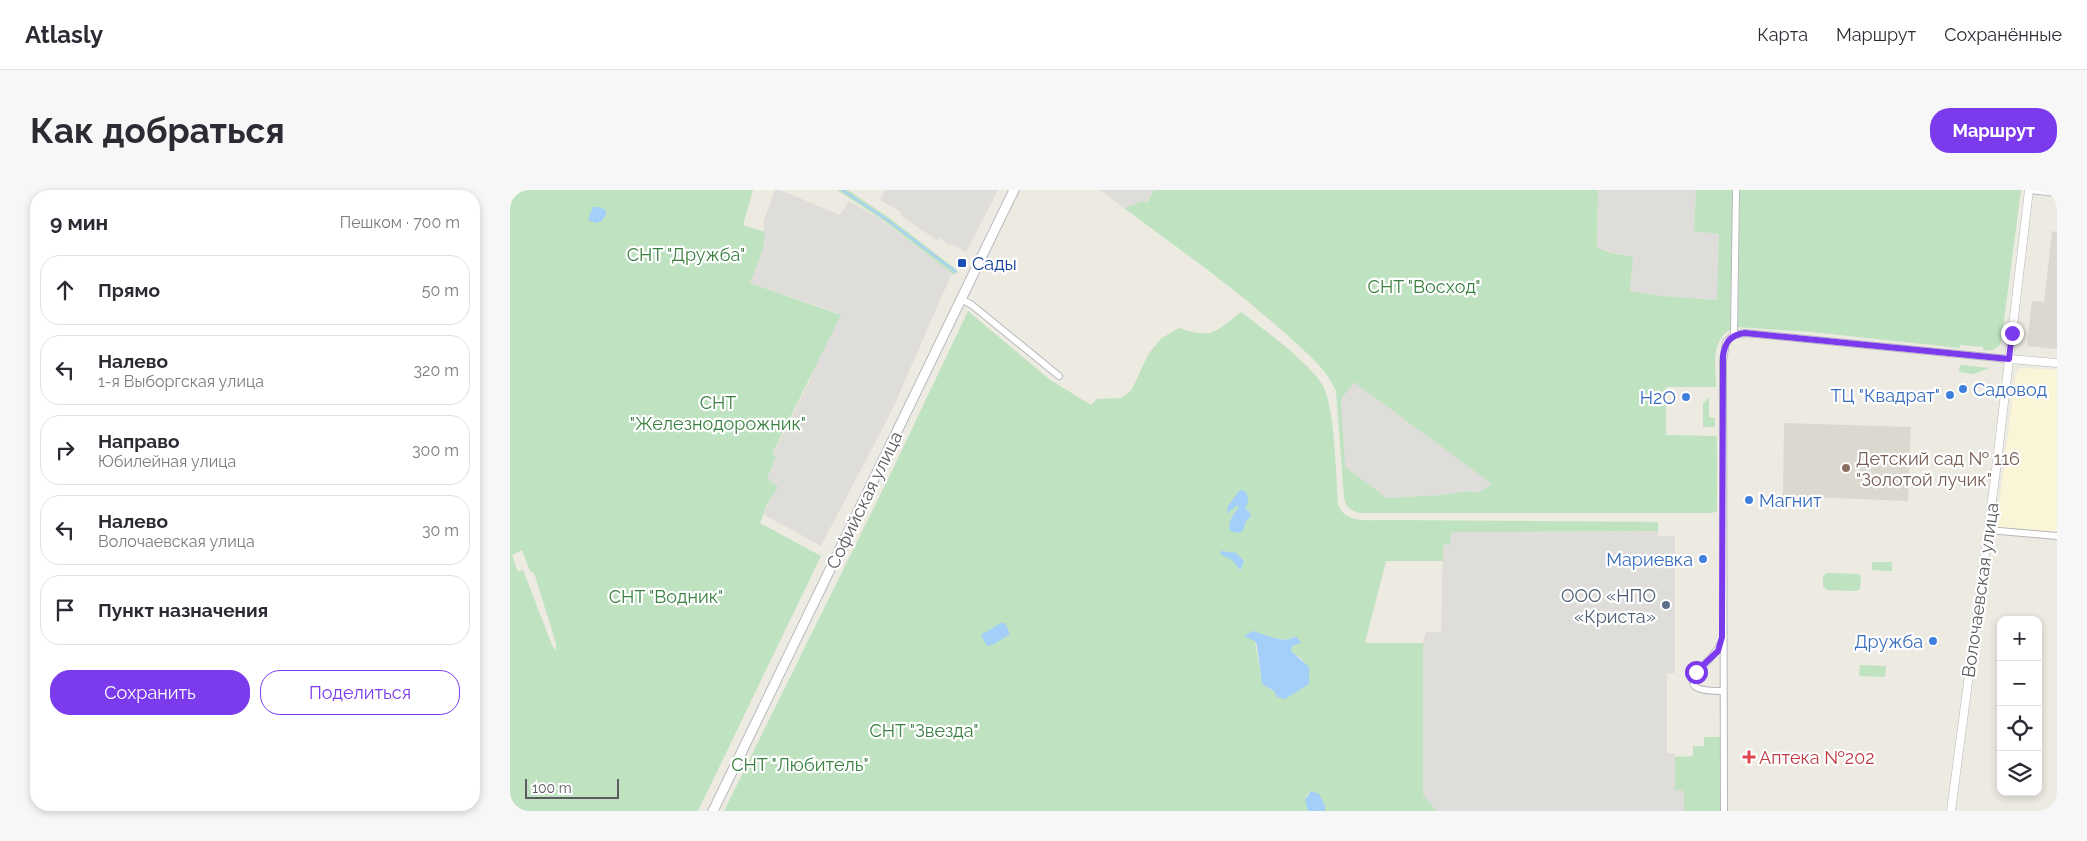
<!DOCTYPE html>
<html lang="ru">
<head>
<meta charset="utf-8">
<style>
  body { margin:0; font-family:Raleway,sans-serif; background:#f7f7f7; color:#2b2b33 }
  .controls { position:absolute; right:15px; bottom:15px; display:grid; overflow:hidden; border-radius:10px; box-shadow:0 2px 8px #0003 }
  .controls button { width:45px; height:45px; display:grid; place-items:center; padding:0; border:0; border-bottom:1px solid #e1e1e2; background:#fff; color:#2b2b33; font:25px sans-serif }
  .scale { position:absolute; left:15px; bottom:12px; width:94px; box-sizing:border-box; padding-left:5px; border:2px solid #5a5c61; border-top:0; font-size:14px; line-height:18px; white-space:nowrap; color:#5a5c61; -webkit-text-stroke:4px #fff; paint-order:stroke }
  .stop { position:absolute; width:15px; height:15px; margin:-11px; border:4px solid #7c3aed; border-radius:50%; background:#fff }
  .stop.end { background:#7c3aed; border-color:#fff; box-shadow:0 1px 5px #0008 }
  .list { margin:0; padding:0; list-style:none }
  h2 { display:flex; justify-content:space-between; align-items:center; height:65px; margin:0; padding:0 20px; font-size:21px }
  h2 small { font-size:16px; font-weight:400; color:#7c7c81 }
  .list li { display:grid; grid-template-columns:32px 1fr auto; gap:15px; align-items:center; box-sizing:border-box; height:70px; margin:0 10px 10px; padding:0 10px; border:1px solid #e1e1e2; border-radius:20px }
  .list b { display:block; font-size:19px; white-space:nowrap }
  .list p { margin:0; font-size:16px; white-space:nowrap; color:#7c7c81 }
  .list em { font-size:16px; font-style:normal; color:#7c7c81 }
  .actions { display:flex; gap:10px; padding:15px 20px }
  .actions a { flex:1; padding:11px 0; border:1px solid #7c3aed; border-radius:20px; text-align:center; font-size:18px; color:#7c3aed }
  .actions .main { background:#7c3aed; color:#fff }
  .icon { flex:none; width:28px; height:28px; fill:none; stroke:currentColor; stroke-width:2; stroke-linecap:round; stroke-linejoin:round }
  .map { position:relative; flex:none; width:1547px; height:621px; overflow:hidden; border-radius:20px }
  header { display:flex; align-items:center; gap:30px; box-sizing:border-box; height:70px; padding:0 25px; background:#fff; border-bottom:1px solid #e1e1e2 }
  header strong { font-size:24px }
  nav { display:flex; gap:28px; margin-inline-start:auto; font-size:18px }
  .intro { display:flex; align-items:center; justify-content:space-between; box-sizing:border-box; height:120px; padding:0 30px }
  h1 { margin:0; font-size:35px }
  .button { padding:12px 22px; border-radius:20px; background:#7c3aed; color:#fff; font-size:18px; font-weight:700 }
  main { display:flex; gap:30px; padding:0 30px }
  aside { flex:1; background:#fff; border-radius:20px; box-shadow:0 2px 8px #0003 }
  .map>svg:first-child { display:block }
</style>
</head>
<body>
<header>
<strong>Atlasly</strong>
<nav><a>Карта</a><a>Маршрут</a><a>Сохранённые</a></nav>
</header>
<div class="intro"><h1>Как добраться</h1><a class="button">Маршрут</a></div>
<main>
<aside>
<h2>9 мин<small>Пешком · 700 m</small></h2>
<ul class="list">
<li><svg class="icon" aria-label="ahead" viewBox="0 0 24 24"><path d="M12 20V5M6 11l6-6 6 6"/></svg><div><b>Прямо</b></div><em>50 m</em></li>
<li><svg class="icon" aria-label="left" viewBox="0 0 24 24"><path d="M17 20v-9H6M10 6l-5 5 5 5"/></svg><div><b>Налево</b><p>1-я Выборгская улица</p></div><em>320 m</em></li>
<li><svg class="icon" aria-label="right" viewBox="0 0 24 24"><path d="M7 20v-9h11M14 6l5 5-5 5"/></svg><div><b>Направо</b><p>Юбилейная улица</p></div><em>300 m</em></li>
<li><svg class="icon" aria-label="left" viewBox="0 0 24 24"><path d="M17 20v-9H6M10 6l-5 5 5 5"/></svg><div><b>Налево</b><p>Волочаевская улица</p></div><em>30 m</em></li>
<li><svg class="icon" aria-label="arrive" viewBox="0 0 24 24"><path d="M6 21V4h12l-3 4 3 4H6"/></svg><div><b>Пункт назначения</b></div></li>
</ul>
<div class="actions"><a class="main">Сохранить</a><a>Поделиться</a></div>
</aside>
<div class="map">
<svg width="1547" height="621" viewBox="0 0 1547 621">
  <rect width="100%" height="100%" fill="#eceae1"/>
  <path fill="#fbf5d7" d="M1514 178 1547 180V344L1486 338 1505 189 1508 180Z"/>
  <path fill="#dfddd9" d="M265 0H270L330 25 339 11 370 29 442 83 383 218 311 356 253 324 267 297 257 289 266 267 262 265 300 190 328 123 240 93 253 59 254 30Z
    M375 0H488L456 62 442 54 440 56 429 48 427 50 390 25 391 22 370 10Z
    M590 0H644L636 13 634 11 614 18Z
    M1088 0H1186L1184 41 1209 44 1208 110 1152 106 1120 101 1123 67 1087 59Z
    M844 191 982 294 968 303 959 301 932 305 877 308 834 277 831 209Z
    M1148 341V346H1165V483H1157V563L1165 564V600H1174V621H927L913 605V453L916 442H931L933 355 940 342Z"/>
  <path fill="#dbd9cf" d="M1542 41 1547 42V159L1517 156 1522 111 1534 112Z
    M1274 233 1401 237 1398 311 1273 306Z"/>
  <path fill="#bfe2c1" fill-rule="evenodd" d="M0 0H243L233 35 255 42 253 59 240 93 331 125 262 264 266 267 257 289 268 297 256 316 250 333 311 366 188 621H0ZM12 360 20 381 24 383 46 453V461L42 455 13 380 8 382 2 365Z
    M327 0H338L378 27 447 80 444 85 374 31Z
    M644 0H1088L1087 58 1101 63 1123 67 1120 101 1152 106 1207 110 1209 44 1184 41 1186 0H1223L1220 140C1200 151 1206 179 1206 197H1156V245L1207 246V321L1202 323H850C840 320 836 318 834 308L826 201C815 176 795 162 776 144 725 98 669 59 614 18L634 11 637 13ZM844 192 982 294 968 303 959 301 932 305 877 308 835 277 831 209Z
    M1230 0H1511L1491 153C1486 160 1481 161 1473 160V157L1450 155V158L1301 142 1228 137Z
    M458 121 539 189 581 215 587 209 611 208 621 201 639 163 652 148 669 138C703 149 704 143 731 122 752 138 802 175 813 196 825 218 826 287 828 314 834 334 859 330 876 330L1148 332V341L941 342 940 354 933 355V371H876L855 453H913V605L927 621H815C815 612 809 604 801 601L796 606 798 621H214L381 283ZM749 443C757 448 777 453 785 446V455L782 456 781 461 793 470V498L780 505 767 507 764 501 752 494 745 451Z
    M1450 175 1480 178 1463 184 1449 182Z
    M1199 207V227L1205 228V237H1193V214Z
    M1362 372H1382V381L1362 380Z
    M1317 383 1349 384 1351 387 1350 399 1346 401 1317 400 1313 396V386Z
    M1350 475 1376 476 1375 487 1349 486Z
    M1194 547H1211V621H1174V601L1165 600V567L1183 566V556H1194Z"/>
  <path fill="#a4cff9" d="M83 17H88L96 20V24L92 31 86 33 78 30Z
    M730 300 735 301C739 308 739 312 735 319L739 321 741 326 736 331 733 341 728 343 720 341C717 331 724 325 729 317L728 315 717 323 718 316Z
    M711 361 726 363 734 371 731 379 730 380 722 370 710 364Z
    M491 433H495L500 444 484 454 477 456 471 445Z
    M743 441C755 444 774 455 786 446L791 453 782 456 781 461 799 477V494L775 509 767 507 764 501 752 494 747 456 745 451 734 446Z
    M801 601 809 604 815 615V621H798L795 610Z"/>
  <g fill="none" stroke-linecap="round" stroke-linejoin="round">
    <path stroke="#a4cff9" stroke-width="2" d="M332 0 376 29 446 82"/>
    <defs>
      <path id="minor" d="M1519 0 1547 3
        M451 109 462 115 549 186
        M1224 145 1226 0
        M1478 340 1547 346
        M1211 453C1204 473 1150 502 1214 501
        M1214 621 1213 171 1216 152 1224 145 1235 143 1499 169"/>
      <path id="tertiary" d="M1499 169 1547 173
        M1441 621 1486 280 1519 0"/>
      <path id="secondary" d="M203 621 504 0"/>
    </defs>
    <use href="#minor" stroke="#b7b8bd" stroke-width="8"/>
    <use href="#tertiary" stroke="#b7b8bd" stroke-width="9"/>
    <use href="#secondary" stroke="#b7b9bf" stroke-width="11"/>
    <use href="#minor" stroke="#fff" stroke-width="6"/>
    <use href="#tertiary" stroke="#fff" stroke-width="8"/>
    <use href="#secondary" stroke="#fff" stroke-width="9"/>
  </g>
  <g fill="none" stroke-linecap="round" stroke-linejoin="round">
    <path stroke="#7c3aed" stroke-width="6" d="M1186 482 1208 461 1212 447 1213 166C1215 152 1220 145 1235 143L1499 169 1502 143"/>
  </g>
  <rect fill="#1a4fb4" stroke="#fff" stroke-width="2" x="447" y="68" width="10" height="10" rx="2.5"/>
  <g fill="#3f7fe0" stroke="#fff" stroke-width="2">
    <circle cx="1453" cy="199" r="5"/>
    <circle cx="1440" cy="205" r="5"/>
    <circle cx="1176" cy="207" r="5"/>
    <circle cx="1239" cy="310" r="5"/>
    <circle cx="1193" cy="369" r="5"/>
    <circle cx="1423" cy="451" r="5"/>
  </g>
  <circle fill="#8d6e63" stroke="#fff" stroke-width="2" cx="1336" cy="278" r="5"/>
  <circle fill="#5c6f8a" stroke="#fff" stroke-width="2" cx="1156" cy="415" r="5"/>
  <path fill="#e0444e" stroke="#fff" stroke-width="2" d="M1236.5 559.5h5v5h5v5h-5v5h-5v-5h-5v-5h5z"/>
  <g text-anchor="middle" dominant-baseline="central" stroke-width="4.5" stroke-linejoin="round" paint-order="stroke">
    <g font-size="18" fill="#3a8041" stroke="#fff">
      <text x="176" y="64">СНТ "Дружба"</text>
      <text x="914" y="96">СНТ "Восход"</text>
      <text x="208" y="212">СНТ<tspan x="208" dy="21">"Железнодорожник"</tspan></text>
      <text x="156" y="406">СНТ "Водник"</text>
      <text x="414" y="540">СНТ "Звезда"</text>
      <text x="290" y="574">СНТ "Любитель"</text>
    </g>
    <g font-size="18" fill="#164399" stroke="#fff" text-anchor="start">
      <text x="462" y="73">Сады</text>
    </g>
    <g font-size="18" fill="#366cbe" stroke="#fff" text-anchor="end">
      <text x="1463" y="199" text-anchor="start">Садовод</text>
      <text x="1430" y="205">ТЦ "Квадрат"</text>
      <text x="1166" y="207">H2O</text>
      <text x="1249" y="310" text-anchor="start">Магнит</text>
      <text x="1183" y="369">Мариевка</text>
      <text x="1413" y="451">Дружба</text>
    </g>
    <g font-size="18" fill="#785e54" stroke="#fff" text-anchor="start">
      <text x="1346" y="268">Детский сад № 116<tspan x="1346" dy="21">"Золотой лучик"</tspan></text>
    </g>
    <g font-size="18" fill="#5a5c61" stroke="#fff">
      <text transform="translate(354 310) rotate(-64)">Софийская улица</text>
      <text transform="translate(1470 400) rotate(-82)">Волочаевская улица</text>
    </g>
    <g font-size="18" fill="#4e5e75" stroke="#fff" text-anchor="end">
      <text x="1146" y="405">ООО «НПО<tspan x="1146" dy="21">«Криста»</tspan></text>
    </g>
    <g font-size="18" fill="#be3a42" stroke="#fff" text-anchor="start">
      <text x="1249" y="567">Аптека №202</text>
    </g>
  </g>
</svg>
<div class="controls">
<button>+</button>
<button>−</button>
<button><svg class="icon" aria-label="locate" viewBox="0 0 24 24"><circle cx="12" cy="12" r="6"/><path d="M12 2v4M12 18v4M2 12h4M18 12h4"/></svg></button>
<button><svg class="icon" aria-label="layers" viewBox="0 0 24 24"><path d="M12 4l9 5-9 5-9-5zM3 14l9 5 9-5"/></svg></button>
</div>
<div class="scale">100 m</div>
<div class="stop" style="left:1186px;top:482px"></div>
<div class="stop end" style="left:1502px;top:143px"></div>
</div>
</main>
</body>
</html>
